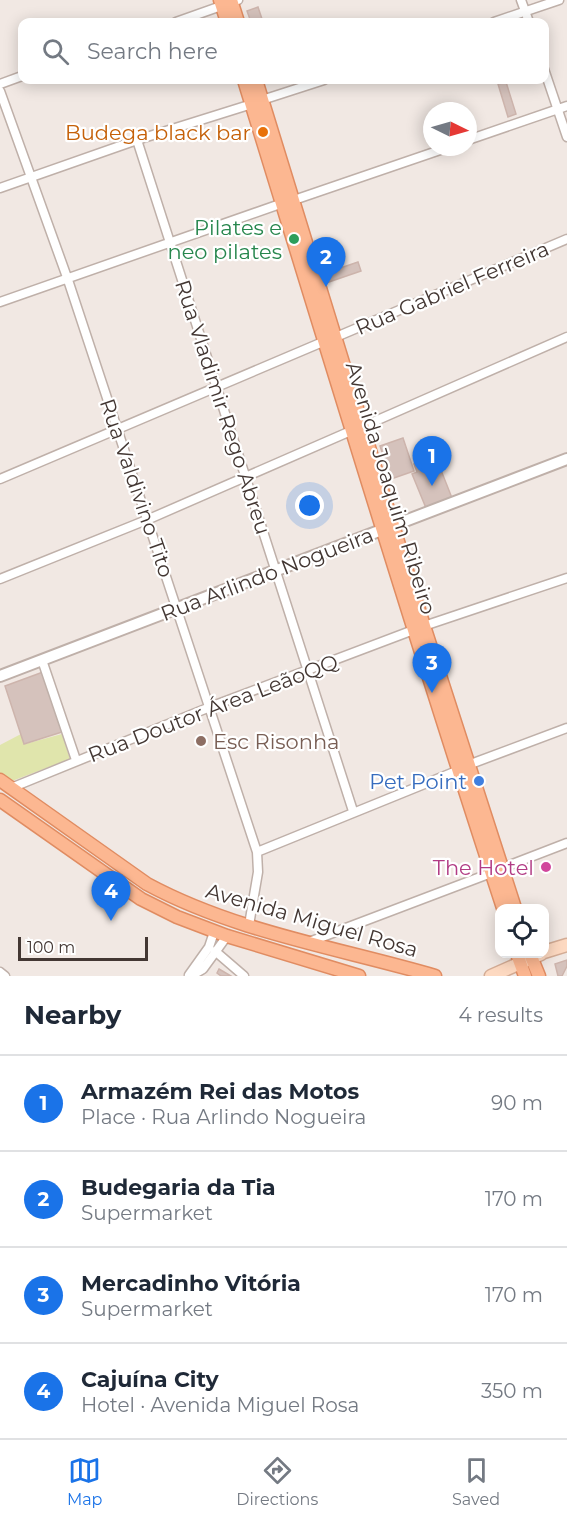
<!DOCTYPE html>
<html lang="en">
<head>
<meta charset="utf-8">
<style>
  body { margin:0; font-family:Montserrat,sans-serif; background:#f6f6f7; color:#1f2937 }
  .controls { position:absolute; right:18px; bottom:18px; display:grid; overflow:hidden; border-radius:12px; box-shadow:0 3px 15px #0003 }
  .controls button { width:54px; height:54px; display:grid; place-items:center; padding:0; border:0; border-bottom:2px solid #e0e1e3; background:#fff; color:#1f2937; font:30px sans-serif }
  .compass { position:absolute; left:423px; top:102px; width:54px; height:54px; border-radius:50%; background:#fff; box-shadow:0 3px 15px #0003; rotate:95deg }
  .scale { position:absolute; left:18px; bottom:15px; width:130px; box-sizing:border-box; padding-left:6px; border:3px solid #433733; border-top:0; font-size:16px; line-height:21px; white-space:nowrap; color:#433733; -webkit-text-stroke:4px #fff; paint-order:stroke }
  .you { position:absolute; left:310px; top:506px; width:21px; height:21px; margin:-15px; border:4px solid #fff; border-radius:50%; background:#1a73e8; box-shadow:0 0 0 9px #1a73e833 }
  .badge { display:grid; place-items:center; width:39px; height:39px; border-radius:50%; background:#1a73e8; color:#fff; font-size:20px; font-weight:700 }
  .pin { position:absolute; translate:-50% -50px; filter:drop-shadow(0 2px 3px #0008) }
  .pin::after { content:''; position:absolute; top:32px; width:21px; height:18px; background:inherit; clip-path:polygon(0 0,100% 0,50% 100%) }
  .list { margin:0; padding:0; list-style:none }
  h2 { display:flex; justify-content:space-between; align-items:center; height:78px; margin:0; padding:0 24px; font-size:26px }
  h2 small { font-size:20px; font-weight:400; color:#747a83 }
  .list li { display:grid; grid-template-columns:39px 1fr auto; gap:18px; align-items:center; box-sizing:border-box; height:96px; padding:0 24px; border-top:2px solid #e0e1e3 }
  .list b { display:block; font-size:22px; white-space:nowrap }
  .list p { margin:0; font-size:20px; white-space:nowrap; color:#747a83 }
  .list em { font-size:20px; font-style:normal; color:#747a83 }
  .icon { flex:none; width:33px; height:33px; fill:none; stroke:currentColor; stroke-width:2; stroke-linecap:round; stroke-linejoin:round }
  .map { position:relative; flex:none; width:567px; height:976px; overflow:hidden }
  .search { position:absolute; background:#fff; box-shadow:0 3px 15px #0003; left:18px; right:18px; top:18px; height:66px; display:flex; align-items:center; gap:15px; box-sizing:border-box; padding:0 21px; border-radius:12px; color:#747a83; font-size:22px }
  .sheet { height:462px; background:#fff }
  nav { display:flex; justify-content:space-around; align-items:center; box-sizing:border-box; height:84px; border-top:2px solid #e0e1e3; background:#fff; font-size:16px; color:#747a83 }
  nav a { display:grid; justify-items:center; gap:3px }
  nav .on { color:#1a73e8 }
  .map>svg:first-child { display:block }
</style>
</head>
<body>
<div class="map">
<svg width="567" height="976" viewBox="0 0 567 976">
  <rect width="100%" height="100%" fill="#f1e8e3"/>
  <path fill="#e0e5ac" d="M21 734 25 744 62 734 70 759 12 781 0 773V745Z"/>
  <path fill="#d5c2bc" stroke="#cdb4ac" stroke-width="1.5" d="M258 7 263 22H251L247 11Z
    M506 82 516 114 508 117 498 84Z
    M358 262 361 271 326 283 323 274Z
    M403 438 414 471 391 479 380 446Z
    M435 455 452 498 426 508 412 474 417 472 414 464Z
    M43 672 62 732 24 744 5 686Z
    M567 960V966L562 976H558L555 964Z
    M219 969 231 976H221L217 973Z"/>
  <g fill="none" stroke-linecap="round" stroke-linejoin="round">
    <defs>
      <path id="minor" d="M521 0 529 22
        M176 22 238 0
        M494 22 559 0
        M544 69 567 137
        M0 84 22 76
        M0 91 68 280 257 852 258 872 249 925
        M262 100 324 80
        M137 140 353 811
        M468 140 567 106
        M0 188 137 140 252 104
        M294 200 449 147
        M0 302 283 203
        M336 337 567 239
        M364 426 567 337
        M0 479 325 341
        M0 579 149 519 353 430
        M42 660 76 760
        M468 765 567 728
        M11 788 210 707 424 626 567 578
        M257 852 459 770
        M502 868 567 843
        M309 942 491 873
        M215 951 244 976
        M0 972 5 976
        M189 975 209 947 214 932
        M191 976 203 969 227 936"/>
      <path id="tertiary" d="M0 676 567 459"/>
      <path id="secondary" d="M544 952 567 945
        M491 976 541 954"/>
      <path id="primary" d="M220 0 227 22
        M231 0 238 22
        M244 80C329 356 413 633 503 908
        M256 80 424 626 515 908
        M0 780 147 884C236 932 339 948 435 976
        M0 800 141 899 177 917 227 936 359 976
        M517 954 525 976
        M530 954 539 976"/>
    </defs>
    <use href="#minor" stroke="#bfb0a9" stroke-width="11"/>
    <use href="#tertiary" stroke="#bfb0a9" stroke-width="14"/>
    <use href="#secondary" stroke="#d4ac95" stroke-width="15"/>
    <use href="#primary" stroke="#e08c62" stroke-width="15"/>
    <use href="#minor" stroke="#fff" stroke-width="8"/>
    <use href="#tertiary" stroke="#fff" stroke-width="10"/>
    <use href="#secondary" stroke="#fdd9c1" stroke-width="12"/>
    <use href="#primary" stroke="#fcb791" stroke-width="12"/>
  </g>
  <circle fill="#e8710a" stroke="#fff" stroke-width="2" cx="263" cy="132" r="6"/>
  <circle fill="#2e9e5b" stroke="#fff" stroke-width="2" cx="294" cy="239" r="6"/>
  <circle fill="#8d6e63" stroke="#fff" stroke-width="2" cx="201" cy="741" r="6"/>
  <circle fill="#3f7fe0" stroke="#fff" stroke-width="2" cx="479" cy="781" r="6"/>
  <circle fill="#d1479c" stroke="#fff" stroke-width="2" cx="546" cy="867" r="6"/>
  <g text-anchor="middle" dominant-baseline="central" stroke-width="4.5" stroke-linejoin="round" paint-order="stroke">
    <g font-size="21" fill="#c56008" stroke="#fff" text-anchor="end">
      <text x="251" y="132">Budega black bar</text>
    </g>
    <g font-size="21" fill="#27864d" stroke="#fff" text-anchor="end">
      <text x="282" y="227">Pilates e<tspan x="282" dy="24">neo pilates</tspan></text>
    </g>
    <g font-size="21" fill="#433733" stroke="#fff">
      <text transform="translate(452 288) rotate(-23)">Rua Gabriel Ferreira</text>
      <text transform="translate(223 407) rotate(72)">Rua Vladimir Rego Abreu</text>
      <text transform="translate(137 488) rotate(71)">Rua Valdivino Tito</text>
      <text transform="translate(391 488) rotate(73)">Avenida Joaquim Ribeiro</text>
      <text transform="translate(267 574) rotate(-21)">Rua Arlindo Nogueira</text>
      <text transform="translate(213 708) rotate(-21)">Rua Doutor Área LeãoQQ</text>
      <text transform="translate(312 920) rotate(16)">Avenida Miguel Rosa</text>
    </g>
    <g font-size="21" fill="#785e54" stroke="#fff" text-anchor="start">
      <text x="213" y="741">Esc Risonha</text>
    </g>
    <g font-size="21" fill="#366cbe" stroke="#fff" text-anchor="end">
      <text x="467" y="781">Pet Point</text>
    </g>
    <g font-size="21" fill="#b23c85" stroke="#fff" text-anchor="end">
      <text x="534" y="867">The Hotel</text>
    </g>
  </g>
</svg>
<div class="controls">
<button><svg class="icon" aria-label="locate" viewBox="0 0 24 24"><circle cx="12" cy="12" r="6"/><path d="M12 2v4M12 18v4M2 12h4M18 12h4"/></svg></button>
</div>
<svg class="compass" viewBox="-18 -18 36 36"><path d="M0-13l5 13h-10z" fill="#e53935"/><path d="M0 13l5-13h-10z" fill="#747a83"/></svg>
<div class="scale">100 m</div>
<div class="you"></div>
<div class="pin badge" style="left:432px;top:486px">1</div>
<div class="pin badge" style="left:326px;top:287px">2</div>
<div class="pin badge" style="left:432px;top:693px">3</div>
<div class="pin badge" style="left:111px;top:921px">4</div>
<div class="search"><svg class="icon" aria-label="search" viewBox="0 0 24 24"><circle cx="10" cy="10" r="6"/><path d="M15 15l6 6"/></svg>Search here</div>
</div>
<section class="sheet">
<h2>Nearby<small>4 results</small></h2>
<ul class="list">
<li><span class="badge">1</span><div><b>Armazém Rei das Motos</b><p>Place · Rua Arlindo Nogueira</p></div><em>90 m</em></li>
<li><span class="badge">2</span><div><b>Budegaria da Tia</b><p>Supermarket</p></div><em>170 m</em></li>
<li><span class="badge">3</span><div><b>Mercadinho Vitória</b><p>Supermarket</p></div><em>170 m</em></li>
<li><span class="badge">4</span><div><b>Cajuína City</b><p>Hotel · Avenida Miguel Rosa</p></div><em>350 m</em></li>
</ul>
</section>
<nav>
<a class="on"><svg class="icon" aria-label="map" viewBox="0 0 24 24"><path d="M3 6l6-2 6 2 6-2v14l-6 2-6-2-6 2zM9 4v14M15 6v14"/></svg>Map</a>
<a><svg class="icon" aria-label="directions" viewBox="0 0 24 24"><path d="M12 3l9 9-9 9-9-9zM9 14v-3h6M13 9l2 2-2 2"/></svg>Directions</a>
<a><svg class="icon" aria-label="saved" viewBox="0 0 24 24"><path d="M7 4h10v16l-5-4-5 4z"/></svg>Saved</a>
</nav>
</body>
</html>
